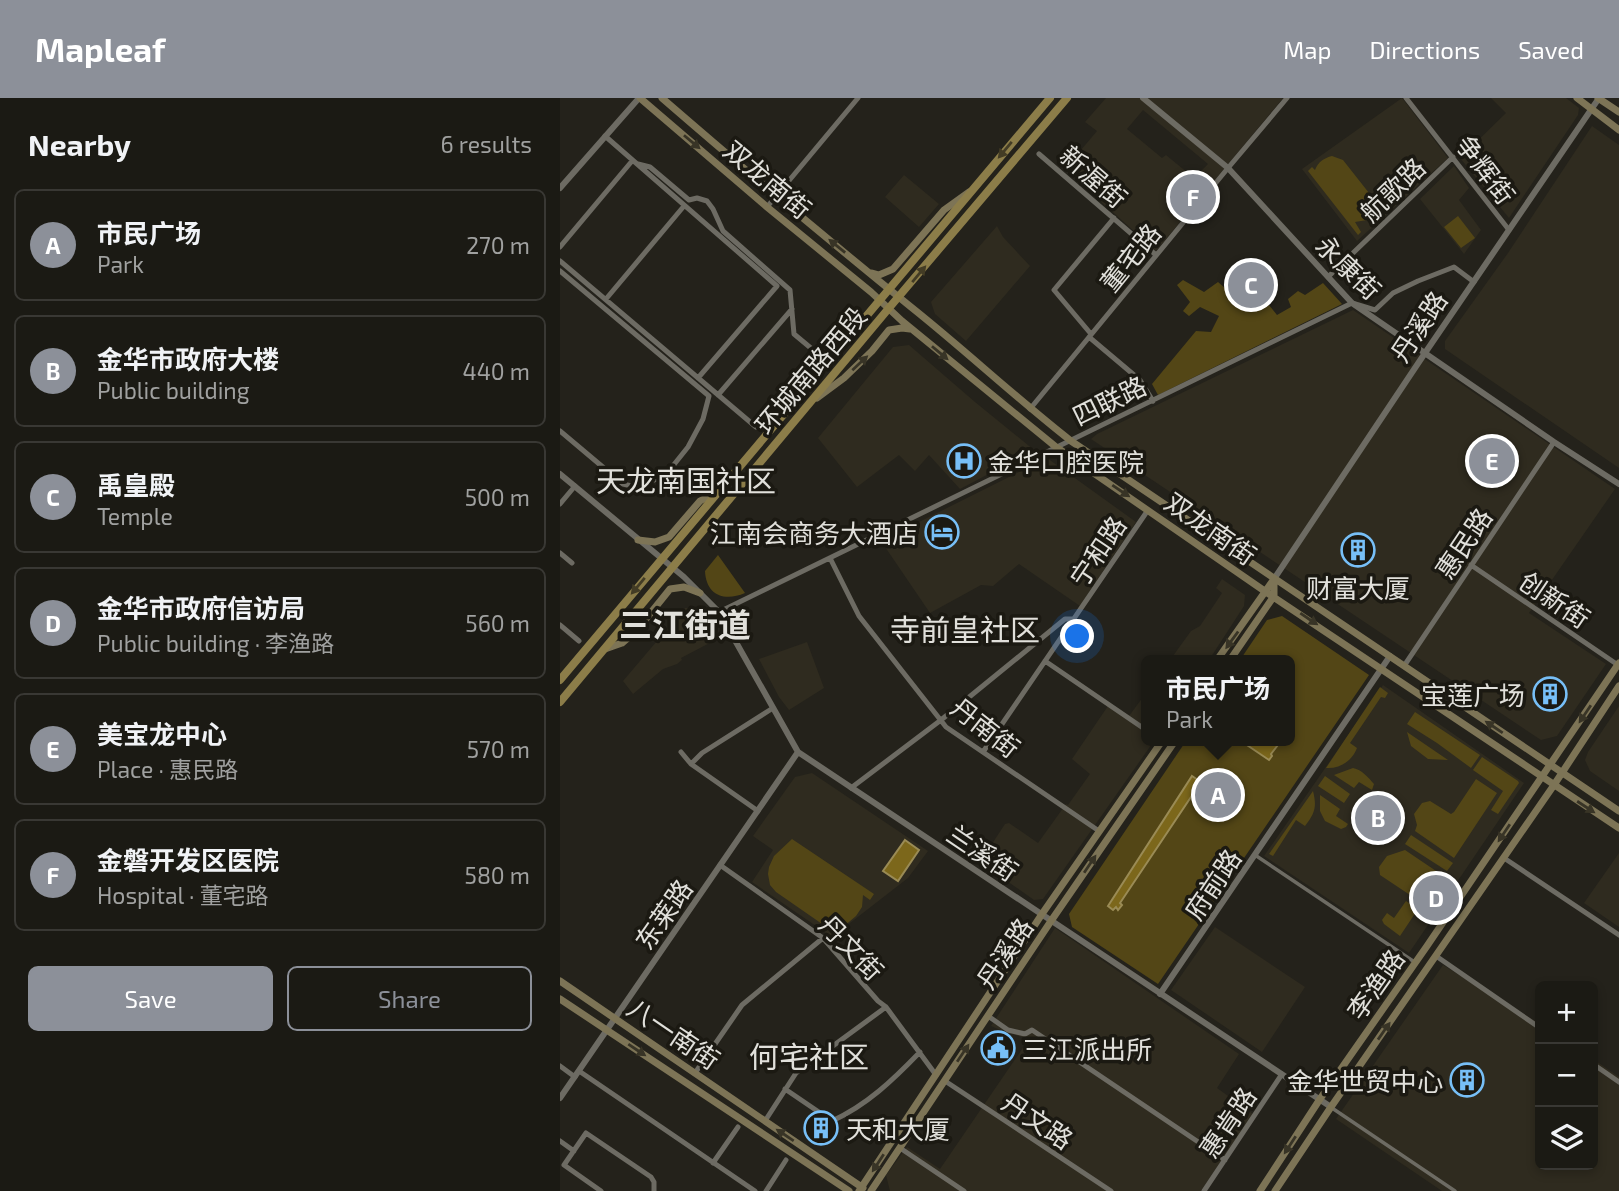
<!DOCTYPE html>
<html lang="en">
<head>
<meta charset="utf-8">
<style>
  body { margin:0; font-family:"Exo 2","Noto Sans SC",sans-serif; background:#282722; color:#f1f3f6 }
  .controls { position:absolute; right:21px; bottom:21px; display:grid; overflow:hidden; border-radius:10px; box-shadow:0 4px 10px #0003 }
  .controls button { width:63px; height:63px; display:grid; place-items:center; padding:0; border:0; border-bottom:2px solid #393834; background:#1b1a14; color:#f1f3f6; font:35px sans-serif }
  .you { position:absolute; left:518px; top:539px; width:24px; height:24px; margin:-18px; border:5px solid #fff; border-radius:50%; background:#1a73e8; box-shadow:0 0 0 10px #1a73e833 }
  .badge { display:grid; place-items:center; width:46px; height:46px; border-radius:50%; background:#8c9099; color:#fff; font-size:23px; font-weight:700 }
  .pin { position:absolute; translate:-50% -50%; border:4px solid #fff; box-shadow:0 2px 7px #0006 }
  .popup { position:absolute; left:581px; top:557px; width:154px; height:91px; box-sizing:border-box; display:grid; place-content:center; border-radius:10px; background:#1b1a14; filter:drop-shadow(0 2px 5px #0005); font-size:23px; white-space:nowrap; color:#a0a1a0 }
  .popup b { font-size:26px; color:#f1f3f6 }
  .popup::after { content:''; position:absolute; left:50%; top:100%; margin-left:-14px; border:14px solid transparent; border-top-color:#1b1a14 }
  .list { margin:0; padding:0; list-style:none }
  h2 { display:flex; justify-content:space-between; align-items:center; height:91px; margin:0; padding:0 28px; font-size:30px }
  h2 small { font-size:23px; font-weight:400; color:#a0a1a0 }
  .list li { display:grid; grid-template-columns:46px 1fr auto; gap:21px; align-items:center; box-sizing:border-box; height:112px; margin:0 14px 14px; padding:0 14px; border:2px solid #393834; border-radius:10px }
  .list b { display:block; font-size:26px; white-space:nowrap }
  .list p { margin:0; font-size:23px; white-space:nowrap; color:#a0a1a0 }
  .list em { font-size:23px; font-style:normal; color:#a0a1a0 }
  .actions { display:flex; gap:14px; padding:21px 28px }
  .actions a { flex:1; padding:16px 0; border:2px solid #8c9099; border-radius:10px; text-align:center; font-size:24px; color:#8c9099 }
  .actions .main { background:#8c9099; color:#fff }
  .icon { flex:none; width:38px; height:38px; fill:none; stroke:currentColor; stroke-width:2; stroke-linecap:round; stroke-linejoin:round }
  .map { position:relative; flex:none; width:1059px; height:1093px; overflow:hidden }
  header { display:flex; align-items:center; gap:42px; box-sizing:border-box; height:98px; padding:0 35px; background:#8c9099; color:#fff }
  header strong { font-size:33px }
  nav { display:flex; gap:38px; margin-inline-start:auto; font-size:24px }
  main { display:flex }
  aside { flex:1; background:#1b1a14 }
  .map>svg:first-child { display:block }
</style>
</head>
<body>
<header>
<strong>Mapleaf</strong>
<nav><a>Map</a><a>Directions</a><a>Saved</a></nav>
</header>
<main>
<aside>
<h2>Nearby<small>6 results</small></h2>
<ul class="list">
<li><span class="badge">A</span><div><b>市民广场</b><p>Park</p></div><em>270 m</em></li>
<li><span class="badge">B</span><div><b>金华市政府大楼</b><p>Public building</p></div><em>440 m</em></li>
<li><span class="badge">C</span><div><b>禹皇殿</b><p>Temple</p></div><em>500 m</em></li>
<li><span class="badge">D</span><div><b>金华市政府信访局</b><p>Public building · 李渔路</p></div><em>560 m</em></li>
<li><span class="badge">E</span><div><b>美宝龙中心</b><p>Place · 惠民路</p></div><em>570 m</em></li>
<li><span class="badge">F</span><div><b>金磐开发区医院</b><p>Hospital · 董宅路</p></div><em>580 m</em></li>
</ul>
<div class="actions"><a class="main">Save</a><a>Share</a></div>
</aside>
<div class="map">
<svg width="1059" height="1093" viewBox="0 0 1059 1093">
  <rect width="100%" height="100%" fill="#24221b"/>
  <path fill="#2f2b1f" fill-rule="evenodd" d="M546 0H723L596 153 505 71 537 33 525 24ZM583 12 648 66 634 80 606 57 602 60 567 31Z
    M842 0 888 60 797 143 742 71Z
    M931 0H1006L1019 10 1018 17 949 120 900 60 946 15Z
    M1032 28 1059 47V370L885 251V243L948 155Z
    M894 68 909 90 899 102 921 132 904 156 860 101Z
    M344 77 379 106 359 129 325 99Z
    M437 128 443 139 470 168 406 243 375 216 371 204Z
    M793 212 1055 391 969 515 1046 566 997 638 981 642 531 341 537 336Z
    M349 247 415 304 474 352 400 391 369 357 355 373 339 357 297 389 258 340 333 249Z
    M487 360 576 424 520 508 459 466 433 488 421 487 370 515 321 443Z
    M662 481 685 497 684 508 649 562H610L631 533 640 528 662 495 656 490Z
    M125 510H136L145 513 161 539 121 560 122 562 117 566 103 571 73 596 63 583Z
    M247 544 264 590 229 612 219 599 199 561Z
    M823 587 964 685 849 855 704 758Z
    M586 595V643H594L483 801 474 802 420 764 445 726 449 725 478 745 506 706 508 707 530 676 512 661 550 605 569 618Z
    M1059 608V693L1030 673 1025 662 1028 654Z
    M252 675 368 753 348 780 272 839 192 784 213 752 193 738 235 679Z
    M1059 755V829L1024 805Z
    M655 829 745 889 702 954 611 892Z
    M495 830 679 956 657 990 693 1016 641 1093H330L326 1077 347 1049 380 1071 469 941 445 934 431 928Z
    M883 867 980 926V1067H1033V961L1059 979V1093H882L776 1021Z"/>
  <path fill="#534616" d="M772 58 783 62 824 114 820 117 814 111 807 122 795 124 801 134 798 137 748 73 752 69 755 72C758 64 764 60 772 58Z
    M898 118 915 140 901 150 884 129Z
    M623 182 644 194 658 184 665 190 671 189 683 203 696 191 717 217 731 209 728 201 738 193 745 197 763 185 782 206 598 297 592 286 636 233 651 234 659 218 640 209 629 218 623 213 630 204 617 187Z
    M158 457 185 495C164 504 146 497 145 473Z
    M722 518 809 577 598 886 512 829 509 816 626 643H730V562H680L707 522Z
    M820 589 828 595 825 600 821 599 790 645 797 650C792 663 780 671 766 670Z
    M855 614 920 657 911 670 877 645 847 626Z
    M847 634 888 662 868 661 851 648Z
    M922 659 958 683 959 685 938 716 931 712 943 693 913 672Z
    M793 670C802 672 808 679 814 686L812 692 799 684 794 690 774 677Z
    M765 678 790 696 784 705 758 688Z
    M916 681 937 695 894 760 855 733 857 727 854 716 862 705 870 703 891 716 894 714Z
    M753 693C757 709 755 715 745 728L736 722 713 758 709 756Z
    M760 697 780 711 776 718 788 726 786 729 781 731 765 723 760 713Z
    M851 737 893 765 887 773 845 746Z
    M232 741 314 796 310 802 303 797 302 809 296 818 283 829 276 831 265 828 216 794 210 787 208 776 209 769 214 758Z
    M845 752 882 777 862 805 820 777 819 769 827 758Z
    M846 803 858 811 840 838 824 826 822 822 827 815 834 820Z"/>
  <path fill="#7c671b" stroke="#9a8b55" stroke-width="2" d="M681 643H721L711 656 712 658 709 662Z
    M632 678 641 684 560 805 562 807 558 812 556 809 553 812 548 808Z
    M345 742 359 752 338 783 323 773Z"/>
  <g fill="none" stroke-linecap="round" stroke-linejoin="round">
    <path stroke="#6d6b63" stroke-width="3.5" d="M695 757 856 865
      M772 1010 895 1093"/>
    <path stroke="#6d6b63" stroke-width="5" d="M846 0 949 132
      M45 38 217 188 138 280
      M479 56 596 157
      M78 66 90 69 129 102 137 100 147 103 153 111 163 133 230 192 234 236 258 256
      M207 109 298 0
      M0 149 72 63
      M0 163 196 329
      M0 173 149 298 143 321 128 349 112 369 97 381 76 389 63 386 0 333
      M768 179 893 59
      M46 201 124 108
      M531 236 494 192 554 120
      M529 239 580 282 593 303
      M158 297 232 211
      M470 311 668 70 727 0
      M0 406 15 388
      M0 455 12 465
      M270 460 299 518 386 629 539 733
      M911 467 1058 567
      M159 514 792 205 815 212 833 195 858 183 894 169 914 184
      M0 527 19 543
      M485 563 586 632
      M844 568 994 344
      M121 654 131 666 198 713
      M423 654 588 412
      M131 666 142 655 213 610
      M291 690 381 622 505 521H513
      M944 760 1059 837
      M160 767 263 840 318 903 326 909 376 977
      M876 858 980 930
      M428 918 448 932 465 936 472 932 665 1062
      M1033 966 1059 984
      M0 968 15 979
      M19 973 195 1093
      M135 975 182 907 263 840
      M385 983 551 1093
      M225 991 272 1023C307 1007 333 982 360 954
      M205 1023 236 975 326 909
      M0 1043 14 1053
      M340 1050 404 1093
      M153 1065 178 1029
      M41 1093 4 1067 26 1035 91 1079 94 1084V1093
      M206 1093 226 1062
      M644 1093 722 976"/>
    <path stroke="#6d6b63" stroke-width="6" d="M583 0 668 70 792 205 994 344 1059 386
      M0 90 79 0
      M0 376 124 479 159 514 238 654 771 1009
      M714 481 865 255 1039 0
      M600 896 830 558
      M0 1000 238 654"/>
    <path stroke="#7d7456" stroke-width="7" d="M80 0 207 109 311 194 342 223 496 349 706 494 1059 730
      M102 0C184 71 267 141 351 209 405 252 456 300 511 343L1059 713
      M1017 0 1059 32
      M1038 0 1059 14
      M312 175 319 177 333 171 384 112 409 94
      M257 300 284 280 312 253 329 232 342 230 350 231
      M78 442 95 444 109 439 140 403 157 394
      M45 551 62 545 77 532 110 491 124 489 140 495
      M657 562 714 481
      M670 562 714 498V482
      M0 883 303 1090
      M0 901 289 1093
      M299 1093 482 816 602 643
      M311 1093 491 823 615 643
      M700 1093 760 1001 867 848 1059 565
      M715 1093 771 1009 994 687 1059 588"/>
    <path stroke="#8c7d49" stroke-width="8" d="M0 582 490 0
      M0 604 329 210 507 0"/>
  </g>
  <defs><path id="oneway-solid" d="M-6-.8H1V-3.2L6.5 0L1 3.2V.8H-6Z" transform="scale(1.75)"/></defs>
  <g fill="#383426">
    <use href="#oneway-solid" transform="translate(132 44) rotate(40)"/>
    <use href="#oneway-solid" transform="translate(277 148) rotate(-141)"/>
    <use href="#oneway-solid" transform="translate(380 255) rotate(40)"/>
    <use href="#oneway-solid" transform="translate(300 265) rotate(-43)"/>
    <use href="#oneway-solid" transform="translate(561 393) rotate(34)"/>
    <use href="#oneway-solid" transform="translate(749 521) rotate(34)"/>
    <use href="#oneway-solid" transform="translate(672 542) rotate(126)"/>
    <use href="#oneway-solid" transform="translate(1025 616) rotate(124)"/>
    <use href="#oneway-solid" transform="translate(934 629) rotate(-146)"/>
    <use href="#oneway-solid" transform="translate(1026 709) rotate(33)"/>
    <use href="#oneway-solid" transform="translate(944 735) rotate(124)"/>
    <use href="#oneway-solid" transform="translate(530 766) rotate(-56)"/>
    <use href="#oneway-solid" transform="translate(824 933) rotate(-55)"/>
    <use href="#oneway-solid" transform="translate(77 952) rotate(34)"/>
    <use href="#oneway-solid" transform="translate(403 955) rotate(-56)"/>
    <use href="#oneway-solid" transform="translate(225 1037) rotate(-146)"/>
    <use href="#oneway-solid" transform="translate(730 1047) rotate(123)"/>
    <use href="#oneway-solid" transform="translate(318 1065) rotate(123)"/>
  </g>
  <g fill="#433c25">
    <use href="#oneway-solid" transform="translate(445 52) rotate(130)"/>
    <use href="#oneway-solid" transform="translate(359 176) rotate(-50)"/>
    <use href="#oneway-solid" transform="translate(78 488) rotate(130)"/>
  </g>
  <defs>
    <symbol id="hospital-ring" viewBox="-11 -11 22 22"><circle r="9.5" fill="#1b1912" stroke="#77bff7" stroke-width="1.5"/><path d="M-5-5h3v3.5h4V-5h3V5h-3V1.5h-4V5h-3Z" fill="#77bff7"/></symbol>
    <symbol id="hotel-ring" viewBox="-11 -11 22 22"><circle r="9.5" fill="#1b1912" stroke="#77bff7" stroke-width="1.5"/><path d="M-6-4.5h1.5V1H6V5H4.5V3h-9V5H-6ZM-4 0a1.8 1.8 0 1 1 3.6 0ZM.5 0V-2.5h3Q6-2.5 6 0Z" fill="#77bff7"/></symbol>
    <symbol id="building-ring" viewBox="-11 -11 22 22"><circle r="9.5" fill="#1b1912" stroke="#77bff7" stroke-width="1.5"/><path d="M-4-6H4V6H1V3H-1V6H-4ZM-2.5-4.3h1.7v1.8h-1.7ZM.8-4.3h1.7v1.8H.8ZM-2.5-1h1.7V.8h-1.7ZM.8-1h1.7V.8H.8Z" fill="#77bff7"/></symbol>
    <symbol id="civic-ring" viewBox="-11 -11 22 22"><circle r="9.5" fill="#1b1912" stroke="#77bff7" stroke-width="1.5"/><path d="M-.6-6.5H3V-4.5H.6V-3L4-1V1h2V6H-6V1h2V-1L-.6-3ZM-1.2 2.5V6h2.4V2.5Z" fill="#77bff7"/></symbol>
  </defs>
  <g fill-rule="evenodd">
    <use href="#hospital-ring" x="385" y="344" width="38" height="38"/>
    <use href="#hotel-ring" x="363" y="415" width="38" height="38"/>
    <use href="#building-ring" x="779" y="433" width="38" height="38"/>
    <use href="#building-ring" x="971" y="577" width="38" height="38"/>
    <use href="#civic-ring" x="419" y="931" width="38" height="38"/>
    <use href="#building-ring" x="888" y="963" width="38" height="38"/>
    <use href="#building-ring" x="242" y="1011" width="38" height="38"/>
  </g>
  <g text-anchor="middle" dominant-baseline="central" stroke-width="7" stroke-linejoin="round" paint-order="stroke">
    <g font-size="26" fill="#e1e0db" stroke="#1b1912">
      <text transform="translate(926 71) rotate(53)">争辉街</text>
      <text transform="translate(534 78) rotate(41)">新渥街</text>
      <text transform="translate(208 81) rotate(40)">双龙南街</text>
      <text transform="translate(832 91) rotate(-44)">航歌路</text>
      <text transform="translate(570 159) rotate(-51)">董宅路</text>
      <text transform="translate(789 169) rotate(44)">永康街</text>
      <text transform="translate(858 228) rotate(-56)">丹溪路</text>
      <text transform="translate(250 272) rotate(-50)">环城南路西段</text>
      <text transform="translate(549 302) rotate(-26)">四联路</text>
      <text transform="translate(651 430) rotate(35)">双龙南街</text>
      <text transform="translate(903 445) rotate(-56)">惠民路</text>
      <text transform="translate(537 453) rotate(-56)">宁和路</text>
      <text transform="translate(995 501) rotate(34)">创新街</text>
      <text transform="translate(426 629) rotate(38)">丹南街</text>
      <text transform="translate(423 754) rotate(34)">兰溪街</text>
      <text transform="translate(652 786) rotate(-56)">府前路</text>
      <text transform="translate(103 816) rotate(-55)">东莱路</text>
      <text transform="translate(292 849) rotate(46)">丹文街</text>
      <text transform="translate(444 855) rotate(-56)">丹溪路</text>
      <text transform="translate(815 886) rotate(-55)">李渔路</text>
      <text transform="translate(114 935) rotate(34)">八一南街</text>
      <text transform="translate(478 1022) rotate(34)">丹文路</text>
      <text transform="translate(667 1024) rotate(-56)">惠肯路</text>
    </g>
    <g font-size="26" fill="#e1e0db" stroke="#1b1912" text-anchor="start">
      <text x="428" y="363">金华口腔医院</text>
      <text x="358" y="434" text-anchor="end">江南会商务大酒店</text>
      <text x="798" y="489" text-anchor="middle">财富大厦</text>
      <text x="965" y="596" text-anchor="end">宝莲广场</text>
      <text x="462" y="950">三江派出所</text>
      <text x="883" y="982" text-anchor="end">金华世贸中心</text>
      <text x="286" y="1030">天和大厦</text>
    </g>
    <g font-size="30" fill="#e1e0db" stroke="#1b1912">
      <text x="126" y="382">天龙南国社区</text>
      <text x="405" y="531">寺前皇社区</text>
      <text x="249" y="958">何宅社区</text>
    </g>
    <g font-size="33" font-weight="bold" fill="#e1e0db" stroke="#1b1912">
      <text x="125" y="526">三江街道</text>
    </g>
  </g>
</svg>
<div class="controls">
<button>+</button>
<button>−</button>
<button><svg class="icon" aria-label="layers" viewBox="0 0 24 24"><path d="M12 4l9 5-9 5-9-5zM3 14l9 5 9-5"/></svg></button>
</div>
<div class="you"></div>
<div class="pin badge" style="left:658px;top:697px">A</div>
<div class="popup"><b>市民广场</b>Park</div>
<div class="pin badge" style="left:818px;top:720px">B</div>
<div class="pin badge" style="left:691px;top:187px">C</div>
<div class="pin badge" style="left:876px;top:800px">D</div>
<div class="pin badge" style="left:932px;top:363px">E</div>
<div class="pin badge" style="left:633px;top:99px">F</div>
</div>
</main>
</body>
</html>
